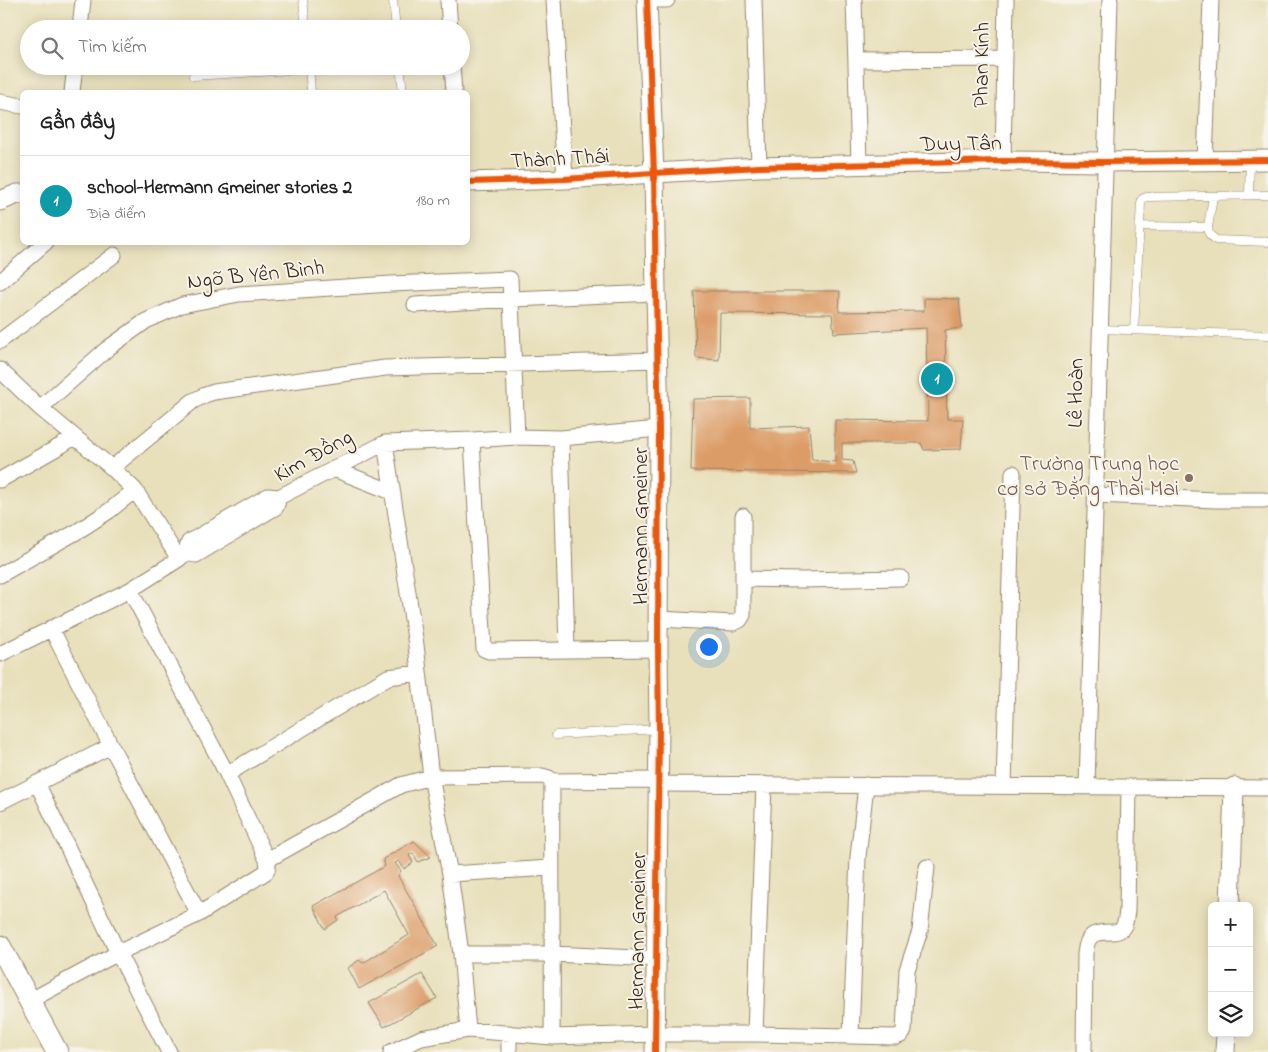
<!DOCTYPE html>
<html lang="vi">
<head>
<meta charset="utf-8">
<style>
  body { margin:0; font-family:"Indie Flower",sans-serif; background:#f6f6f6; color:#222 }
  .controls { position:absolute; right:15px; bottom:15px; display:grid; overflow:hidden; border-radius:8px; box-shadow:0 2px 12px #0003 }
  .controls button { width:45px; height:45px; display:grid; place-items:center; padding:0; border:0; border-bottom:1px solid #e0e0e0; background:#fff; color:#222; font:25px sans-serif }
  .you { position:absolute; left:708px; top:646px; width:18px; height:18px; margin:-12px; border:4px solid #fff; border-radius:50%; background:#1a73e8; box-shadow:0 0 0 8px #1a73e833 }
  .badge { display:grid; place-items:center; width:32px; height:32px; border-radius:50%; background:#d93025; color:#fff; font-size:16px; font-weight:700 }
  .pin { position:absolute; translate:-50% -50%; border:2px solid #fff; box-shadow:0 1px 5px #0006 }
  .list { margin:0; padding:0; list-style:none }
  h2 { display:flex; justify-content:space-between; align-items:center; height:65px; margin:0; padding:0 20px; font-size:21px }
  h2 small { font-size:16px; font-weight:400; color:#767676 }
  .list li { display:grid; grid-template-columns:32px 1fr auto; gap:15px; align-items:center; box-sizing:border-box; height:90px; padding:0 20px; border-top:1px solid #e0e0e0 }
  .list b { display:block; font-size:19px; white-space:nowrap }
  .list p { margin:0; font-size:16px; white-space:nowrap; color:#767676 }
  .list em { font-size:16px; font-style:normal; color:#767676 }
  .icon { flex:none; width:28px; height:28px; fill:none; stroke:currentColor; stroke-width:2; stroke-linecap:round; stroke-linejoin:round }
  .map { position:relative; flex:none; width:1268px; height:1052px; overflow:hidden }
  .search { position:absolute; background:#fff; box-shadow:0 2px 12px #0003; left:20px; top:20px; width:450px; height:55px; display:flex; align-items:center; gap:12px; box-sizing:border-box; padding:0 18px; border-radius:28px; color:#767676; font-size:19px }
  .panel { position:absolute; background:#fff; box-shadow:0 2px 12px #0003; left:20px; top:90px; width:450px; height:155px; border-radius:8px }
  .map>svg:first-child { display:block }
</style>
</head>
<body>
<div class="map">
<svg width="1268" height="1052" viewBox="0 0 1268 1052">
  <rect width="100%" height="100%" fill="#f7f3e8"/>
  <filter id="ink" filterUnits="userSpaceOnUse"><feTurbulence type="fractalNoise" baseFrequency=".02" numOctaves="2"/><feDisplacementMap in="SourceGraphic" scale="10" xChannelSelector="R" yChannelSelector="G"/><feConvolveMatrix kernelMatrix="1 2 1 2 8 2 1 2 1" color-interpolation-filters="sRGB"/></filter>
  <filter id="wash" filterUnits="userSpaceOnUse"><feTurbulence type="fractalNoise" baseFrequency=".0096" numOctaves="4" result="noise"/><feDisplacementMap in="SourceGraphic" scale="20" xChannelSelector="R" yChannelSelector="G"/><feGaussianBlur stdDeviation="1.12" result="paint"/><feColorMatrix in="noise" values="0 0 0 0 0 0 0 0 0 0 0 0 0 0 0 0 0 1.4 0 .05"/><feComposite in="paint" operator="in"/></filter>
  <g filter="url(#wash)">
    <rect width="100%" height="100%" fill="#e8e0bb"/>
    <g id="blocks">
      <path fill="#dc9c68" d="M694 291H840L839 312 924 311V298L959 299 962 328 945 330 947 419H963L961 449 924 450 921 443H842V460L853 461 856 473 691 471 693 399 750 398V428L809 426 812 460 835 462V420L928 421 926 328 834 333 832 314 720 313 719 360 696 358Z
        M414 841 431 857 418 862 413 853 409 855 413 863 404 869 399 861 395 863 401 871 398 876 438 946 359 989 348 968 359 960 363 963 409 935 384 890 337 917 338 920 325 929 313 906 385 866 383 859Z
        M422 974 437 998 384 1027 369 1003Z"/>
    </g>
  </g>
  <g filter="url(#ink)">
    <use href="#blocks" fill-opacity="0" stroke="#92856c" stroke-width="1"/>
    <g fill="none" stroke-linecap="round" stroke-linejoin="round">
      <defs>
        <path id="service" d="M303 0 306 29
          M393 0 396 29
          M309 66 311 92
          M400 66 403 92
          M193 76 309 69
          M1249 195 1250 160
          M1213 196 1208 227 1209 234 1216 240 1268 242
          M1139 226 1208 227
          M1100 329 1268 335
          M1134 330 1141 203 1142 199 1146 197 1268 195
          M556 735 659 729"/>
        <path id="minor" d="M448 0 450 29
          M554 0 565 179
          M647 0H667
          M754 0 759 167
          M854 0 859 164
          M80 29 83 0
          M856 60 1004 59
          M452 66 454 92
          M72 92 75 66
          M0 102 22 106
          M1003 161 1006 0
          M1205 161 1211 0
          M0 282 46 242
          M415 305 512 299 656 293
          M0 341 114 255
          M0 370 40 408 112 468 135 490 179 559
          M40 408 107 349 146 321 182 305 239 294 391 284 510 279 517 437
          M561 438 567 650
          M472 440 484 649 489 651 658 649
          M385 443 416 645 431 777 450 874 461 954 468 1030
          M112 468 193 401 205 395 214 392 385 368 658 360
          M334 469 392 492
          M0 480 62 445 74 437
          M1096 495 1216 500H1264
          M185 553 196 555 276 507 279 497 385 443 472 440 517 437 561 438 659 429
          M0 575 78 531 109 511 135 490
          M743 579 802 580 901 578
          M659 619 733 623 740 620 743 615V516
          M51 628 111 746 199 914
          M0 654 130 590 179 559 185 553 189 542 268 496 279 497
          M227 774 388 677 419 673
          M551 781 658 780
          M37 783 118 953 169 1052
          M658 784 1268 788
          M1004 786 1013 473
          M1087 786 1110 0
          M0 802 111 746
          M267 860 401 785 431 777 542 776 549 778 552 783C551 868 553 952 552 1037
          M450 874 551 868
          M461 954H553L657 959
          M29 1001 118 953 199 914 266 872 268 867 267 860 227 774 130 590
          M755 1034 764 784
          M851 1035 858 857 866 785
          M391 1052 421 1038 468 1030 552 1037 655 1034H755L896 1037 901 1035 904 1031 907 970 920 931 927 867
          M509 1052V1033
          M1084 1052 1085 954C1087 934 1093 932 1112 932 1115 932 1117 932 1120 930 1126 926 1126 917 1127 911L1129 787"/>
        <path id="tertiary" d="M647 0 654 173 656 293 659 429 658 649 659 729 655 1052
          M468 182 565 179 654 173 759 167 1003 161 1104 162 1268 160
          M0 201 17 194H22
          M1230 906 1234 787
          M1225 1052 1226 1033"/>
        <path id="secondary" d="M0 946 57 1052"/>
      </defs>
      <use href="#service" stroke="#92856c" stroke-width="9"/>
      <use href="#minor" stroke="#92856c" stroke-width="17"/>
      <use href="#tertiary" stroke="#92856c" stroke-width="21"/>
      <use href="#secondary" stroke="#92856c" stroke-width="23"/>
      <use href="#service" stroke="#fff" stroke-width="8"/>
      <use href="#minor" stroke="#fff" stroke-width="15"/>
      <use href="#tertiary" stroke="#fff" stroke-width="19"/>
      <use href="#secondary" stroke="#fff" stroke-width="21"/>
      <defs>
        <path id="cycleway" d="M647 0 654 173 656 293 659 429 658 649 659 729 655 1052
          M468 182 565 179 654 173 759 167 1003 161 1104 162 1268 160"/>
      </defs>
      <use href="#cycleway" stroke="#f7f3e8" stroke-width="9"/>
      <use href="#cycleway" stroke="#e8590c" stroke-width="6"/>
    </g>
  </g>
  <circle fill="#8d6e63" stroke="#f7f3e8" stroke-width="2" cx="1189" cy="478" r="5"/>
  <g text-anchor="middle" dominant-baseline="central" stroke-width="4" stroke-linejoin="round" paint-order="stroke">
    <g font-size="22" fill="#3b2a1e" stroke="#f7f3e8">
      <text transform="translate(983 65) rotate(-89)">Phan Kính</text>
      <text transform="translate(961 145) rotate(-1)">Duy Tân</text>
      <text transform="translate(560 160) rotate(-3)">Thành Thái</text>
      <text transform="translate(256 276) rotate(-6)">Ngõ B Yên Bình</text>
      <text transform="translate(1077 393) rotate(-89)">Lê Hoàn</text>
      <text transform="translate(314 457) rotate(-29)">Kim Đồng</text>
      <text transform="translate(642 526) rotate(-90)">Hermann Gmeiner</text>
      <text transform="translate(639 931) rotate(-89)">Hermann Gmeiner</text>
    </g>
    <g font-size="22" fill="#785e54" stroke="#f7f3e8" text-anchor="end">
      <text x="1179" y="465">Trường Trung học<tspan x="1179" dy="25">cơ sở Đặng Thai Mai</tspan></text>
    </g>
  </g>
</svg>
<div class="controls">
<button>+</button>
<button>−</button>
<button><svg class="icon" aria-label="layers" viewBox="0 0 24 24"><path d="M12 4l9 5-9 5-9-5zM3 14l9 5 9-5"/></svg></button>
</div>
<div class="you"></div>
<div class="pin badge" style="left:937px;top:379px;background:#0f9aa8">1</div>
<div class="search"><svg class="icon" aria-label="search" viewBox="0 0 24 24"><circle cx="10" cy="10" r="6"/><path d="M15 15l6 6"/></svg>Tìm kiếm</div>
<section class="panel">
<h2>Gần đây<small></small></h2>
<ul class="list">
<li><span class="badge" style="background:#0f9aa8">1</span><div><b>school-Hermann Gmeiner stories 2</b><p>Địa điểm</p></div><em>180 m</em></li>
</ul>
</section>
</div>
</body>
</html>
